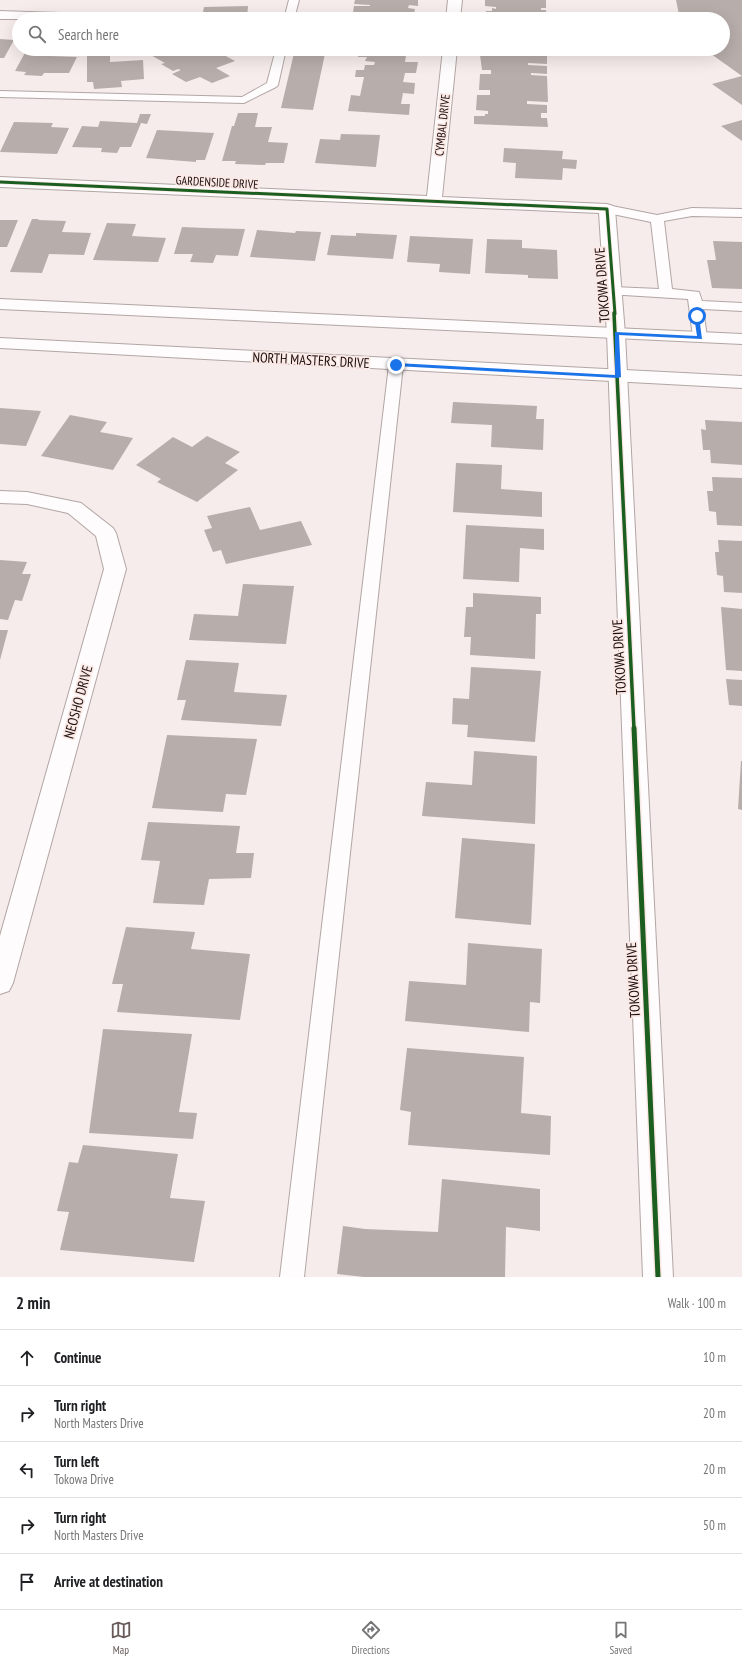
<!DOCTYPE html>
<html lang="en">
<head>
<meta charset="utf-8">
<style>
  body { margin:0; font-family:"PT Sans Narrow",sans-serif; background:#f2f2f2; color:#202124 }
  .stop { position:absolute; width:12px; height:12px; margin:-9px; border:3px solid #1a73e8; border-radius:50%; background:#fff }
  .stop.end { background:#1a73e8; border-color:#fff; box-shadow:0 1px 4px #0008 }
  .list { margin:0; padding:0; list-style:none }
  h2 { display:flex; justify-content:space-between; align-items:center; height:52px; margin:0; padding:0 16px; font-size:17px }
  h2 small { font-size:13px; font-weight:400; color:#757577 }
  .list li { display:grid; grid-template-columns:26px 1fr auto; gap:12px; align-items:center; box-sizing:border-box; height:56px; padding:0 16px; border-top:1px solid #e0e0e0 }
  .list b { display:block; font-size:15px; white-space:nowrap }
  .list p { margin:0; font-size:13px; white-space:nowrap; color:#757577 }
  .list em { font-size:13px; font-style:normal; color:#757577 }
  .icon { flex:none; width:22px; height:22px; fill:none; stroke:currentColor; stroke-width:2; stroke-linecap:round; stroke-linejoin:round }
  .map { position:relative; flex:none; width:742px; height:1277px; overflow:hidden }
  .search { position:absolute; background:#fff; box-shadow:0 4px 16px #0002; left:12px; right:12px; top:12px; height:44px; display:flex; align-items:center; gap:10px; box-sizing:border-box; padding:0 14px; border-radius:22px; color:#757577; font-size:15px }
  .sheet { height:332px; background:#fff }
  nav { display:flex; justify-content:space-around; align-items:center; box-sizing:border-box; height:56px; border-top:1px solid #e0e0e0; background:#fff; font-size:11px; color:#757577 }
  nav a { display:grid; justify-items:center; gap:2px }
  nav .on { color:#685b59 }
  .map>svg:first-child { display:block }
</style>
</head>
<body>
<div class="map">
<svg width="742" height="1277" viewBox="0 0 742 1277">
  <rect width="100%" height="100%" fill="#f6eceb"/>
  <path fill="#b7adaa" d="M355 0H418V6L409 5 408 8 415 9 414 15 421 16 420 19H352L354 6H370V5L354 4Z
    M485 0H546V8H541V10H546V17H544V19H482L483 15H486V11H492V8L496 9V7L485 6Z
    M676 0H742V76L704 49H723V19H680Z
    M248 6 247 19H196L197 12H203L204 7Z
    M0 39 14 40 4 58H0Z
    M27 49H53L50 56 77 57 69 73H44L42 76 24 75 26 72 15 71Z
    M157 49H213L235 61 216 68 230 76 212 83 200 77 186 82 172 74 181 70 178 69 173 71 161 64 165 63 147 53Z
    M295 49H326L313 110 281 108Z
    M359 49H407L405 62H418L416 73H405L403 82 415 83 414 94 403 93 401 104H410L409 115 348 111 351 95 360 96 364 77H355L356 70H364L365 65H374L375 62 365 61 367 57H358Z
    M490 49H547V52L532 51V53H530V56H547V64L528 63V65L547 66V74L531 73V75L547 76 548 102 527 101V104L547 105V113H541V118H547L548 127 474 124V116H485V114H488V111L476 110 477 95H490V90H479L480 74H491V70H482L480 55H492V52H490Z
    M110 55V62L143 60 144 79 121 81 122 87 94 89 93 82H87V56Z
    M742 76V105L712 84Z
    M238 113H258L255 127H272L268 142 288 143 284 163H266L265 165 235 164 236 161H222L232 126H234Z
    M140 114H151L147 124 141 123 131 147H120L117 153 101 152 102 148 72 147 82 126 98 127 100 121 137 123Z
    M742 120V141L721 126Z
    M14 122 53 123 51 127 69 128 57 154 0 152Z
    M157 130 214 133 205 160H196V162L146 158Z
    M341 134 380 135 376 167 315 163 320 139 340 140Z
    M504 148 563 151 562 159 577 160 576 169 563 168 562 180 515 178 516 163 503 162Z
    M32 219H39L38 220 66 221 62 232 91 233 84 255 49 254 42 273 10 272Z
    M0 220H18L7 247H0Z
    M107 223 136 224 132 236 166 238 158 262 93 260Z
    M182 227 205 228 245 229 238 256 216 255 213 263 190 262 193 254H174Z
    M257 230 295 233 296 231 321 232 315 261 250 257Z
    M356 233 397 235 393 259 327 255 331 235 356 236Z
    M410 236 473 239 470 274 439 272 440 264 407 262Z
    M487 239 522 240V248L557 250 558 279 528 278V275L485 273Z
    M713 241 742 242V289L712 288 707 260H716Z
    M453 402 537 406 536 419H544L543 450 491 447 492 425 451 423Z
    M0 408 41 411 26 446 0 444Z
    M70 415 107 422 100 432 133 438 113 470 41 456Z
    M705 420 742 422V465L711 463 710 450H703L701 429 706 430Z
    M207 436 240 452 225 463 238 470 197 502 157 482 161 479 136 465 173 437 192 447Z
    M456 463 502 465 501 489 542 492V517L453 512Z
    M712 477 742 478V526L717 525 716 512 709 511 707 491H713Z
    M250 507 260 530 301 521 312 545 226 564 221 550 213 552 204 530 212 528 207 516Z
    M466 525 544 529V550L520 548 519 582 463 579Z
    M718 540 742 541V593L724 592 723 576 717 575 715 552H719Z
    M0 560 27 562 22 574H31L22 601 15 600 8 620 0 619Z
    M243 584 294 586 286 644 189 640 194 614 238 616Z
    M473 593 541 597V614H536L535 659 470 655 471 637H464L466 607H473Z
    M721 607 742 609V671L726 670Z
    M0 630H8L0 660Z
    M186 660 239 663 234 692 287 695 281 726 181 720 186 700H177Z
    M471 667 541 671 535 742 467 737 468 725 452 724 453 698 469 699Z
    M726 679 742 680V706L729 705Z
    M167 735 257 739 246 795 226 794 223 812 152 808Z
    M474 751 537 756 535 824 422 816 426 782 472 785Z
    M741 761H742V810L738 809Z
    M148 822 240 826 236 853H254L251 878 209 879 204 905 153 903 160 861 141 860Z
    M462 838 535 844 531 925 455 918Z
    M126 927 195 932 191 949 250 954 240 1020 117 1012 123 984H112Z
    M468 943 542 949 540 1003 530 1002 529 1032 405 1021 409 981 466 985Z
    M103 1029 192 1034 179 1112 197 1113 193 1139 89 1133Z
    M407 1048 524 1057 521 1113 551 1116 550 1155 408 1145 411 1112 400 1110Z
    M83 1145 178 1154 170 1198 205 1201 194 1262 60 1250 69 1212 57 1211 69 1162 78 1163Z
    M442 1179 540 1189V1231L506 1227 505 1277H364L337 1274 343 1226 365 1229 438 1232Z"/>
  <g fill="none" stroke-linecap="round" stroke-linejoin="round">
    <defs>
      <path id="service" d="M289 0H299L294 19H284Z
        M276 49H286L278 85 276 87 244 103 0 97V91L242 97 267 83Z
        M607 205 657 215 692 208 742 209V217L692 216 664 221 672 289 699 292 702 301 742 303V311L703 309 707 337 705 340 700 341 695 340 693 337 688 299 608 294 606 291 608 288 613 287 659 289 651 222 603 212 601 209 603 206Z
        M396 361 401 362 403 365 304 1277H280L389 365 391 362Z"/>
      <path id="minor" d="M448 0H462L460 19H446Z
        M0 11 119 15 124 16 126 19H0Z
        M443 49H457L442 197 607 204 613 206 615 209 625 334 673 1277H643L607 334 599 213 0 187V177L427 196Z
        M0 491 27 492 81 503 113 528 116 533 126 569 13 983 9 991 0 994V936L104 569 96 536 68 513 27 504 0 503Z"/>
      <path id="secondary" d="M0 299 742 334V344L0 309Z
        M0 338 742 376V388L0 348Z"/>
    </defs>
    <use href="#service" stroke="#b2a6a4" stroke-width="2"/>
    <use href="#minor" stroke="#b2a6a4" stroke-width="2"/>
    <use href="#secondary" stroke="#b2a6a4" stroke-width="2"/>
    <use href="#service" fill="#fefcfc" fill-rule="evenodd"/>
    <use href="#minor" fill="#fefcfc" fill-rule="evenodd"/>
    <use href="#secondary" fill="#fefcfc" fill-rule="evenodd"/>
    <defs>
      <path id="cycleway-far2" d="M0 182 607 209 615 314"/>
      <path id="cycleway-far1" d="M614 313 634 729"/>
      <path id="cycleway" d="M634 728 658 1277"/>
    </defs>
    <use href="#cycleway-far2" stroke="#fbe9e6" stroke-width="4.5"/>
    <use href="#cycleway-far1" stroke="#fbe9e6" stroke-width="6"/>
    <use href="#cycleway" stroke="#fbe9e6" stroke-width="8"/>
    <use href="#cycleway-far2" stroke="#1b5e20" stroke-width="3"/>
    <use href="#cycleway-far1" stroke="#1b5e20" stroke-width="3.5"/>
    <use href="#cycleway" stroke="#1b5e20" stroke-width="5"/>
  </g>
  <path fill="#1a73e8" d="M697 315 699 316 702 339 619 335 621 377 618 378 396 366 393 365 396 363 615 375V332L697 336 694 316Z"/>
  <g text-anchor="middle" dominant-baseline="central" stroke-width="3.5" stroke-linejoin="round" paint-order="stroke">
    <g font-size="12" fill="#1b0d0b" stroke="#fbe9e6">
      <text transform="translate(442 125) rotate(-84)">CYMBAL DRIVE</text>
      <text transform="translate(217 182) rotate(3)">GARDENSIDE DRIVE</text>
    </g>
    <g font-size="14" fill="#1b0d0b" stroke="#fbe9e6">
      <text transform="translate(602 285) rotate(-94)">TOKOWA DRIVE</text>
      <text transform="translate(311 360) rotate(3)">NORTH MASTERS DRIVE</text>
      <text transform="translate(619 657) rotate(-93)">TOKOWA DRIVE</text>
      <text transform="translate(78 702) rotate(-75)">NEOSHO DRIVE</text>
      <text transform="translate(633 980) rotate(-93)">TOKOWA DRIVE</text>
    </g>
  </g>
</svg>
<div class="stop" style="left:697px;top:316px"></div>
<div class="stop end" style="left:396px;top:365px"></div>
<div class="search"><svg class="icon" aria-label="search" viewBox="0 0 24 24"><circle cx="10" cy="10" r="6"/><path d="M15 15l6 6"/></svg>Search here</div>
</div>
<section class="sheet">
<h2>2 min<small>Walk · 100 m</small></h2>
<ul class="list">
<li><svg class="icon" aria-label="ahead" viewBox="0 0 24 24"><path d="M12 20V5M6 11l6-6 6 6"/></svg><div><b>Continue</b></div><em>10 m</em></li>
<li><svg class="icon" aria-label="right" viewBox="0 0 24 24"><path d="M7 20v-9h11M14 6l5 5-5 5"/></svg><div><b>Turn right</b><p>North Masters Drive</p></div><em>20 m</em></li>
<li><svg class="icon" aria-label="left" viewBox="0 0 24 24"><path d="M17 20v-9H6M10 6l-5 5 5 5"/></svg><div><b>Turn left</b><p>Tokowa Drive</p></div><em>20 m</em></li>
<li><svg class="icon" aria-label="right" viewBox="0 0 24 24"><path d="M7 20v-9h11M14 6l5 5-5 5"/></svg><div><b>Turn right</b><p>North Masters Drive</p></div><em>50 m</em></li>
<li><svg class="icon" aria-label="arrive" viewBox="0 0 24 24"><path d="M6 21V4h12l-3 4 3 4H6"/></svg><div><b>Arrive at destination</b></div></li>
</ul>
</section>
<nav>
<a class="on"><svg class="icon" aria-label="map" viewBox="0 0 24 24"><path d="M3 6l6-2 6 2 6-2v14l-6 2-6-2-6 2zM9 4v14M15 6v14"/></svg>Map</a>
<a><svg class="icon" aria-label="directions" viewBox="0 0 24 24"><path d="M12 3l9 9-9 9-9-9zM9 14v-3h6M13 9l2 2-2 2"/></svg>Directions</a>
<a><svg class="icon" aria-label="saved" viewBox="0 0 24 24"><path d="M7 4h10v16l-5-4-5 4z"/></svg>Saved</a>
</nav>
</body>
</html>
